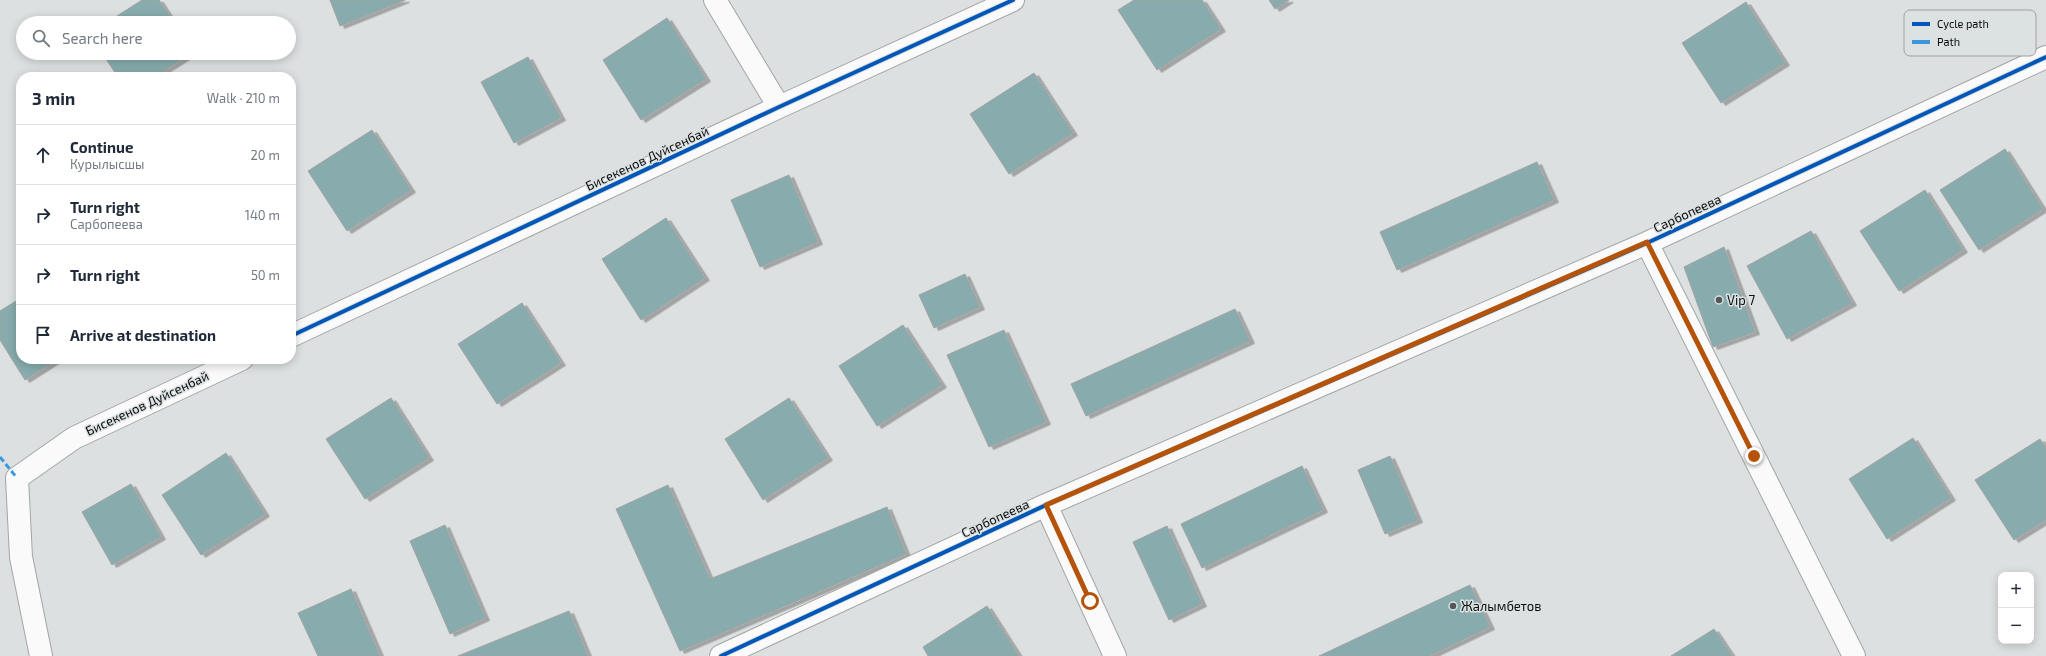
<!DOCTYPE html>
<html lang="en">
<head>
<meta charset="utf-8">
<style>
  body { margin:0; font-family:"Exo 2",sans-serif; background:#f2f2f3; color:#1f2937 }
  .controls { position:absolute; right:12px; bottom:12px; display:grid; overflow:hidden; border-radius:8px; box-shadow:0 2px 10px #0003 }
  .controls button { width:36px; height:36px; display:grid; place-items:center; padding:0; border:0; border-bottom:1px solid #e0e1e3; background:#fff; color:#1f2937; font:20px sans-serif }
  .stop { position:absolute; width:12px; height:12px; margin:-9px; border:3px solid #b45309; border-radius:50%; background:#fff }
  .stop.end { background:#b45309; border-color:#fff; box-shadow:0 1px 4px #0008 }
  .list { margin:0; padding:0; list-style:none }
  h2 { display:flex; justify-content:space-between; align-items:center; height:52px; margin:0; padding:0 16px; font-size:17px }
  h2 small { font-size:13px; font-weight:400; color:#747a83 }
  .list li { display:grid; grid-template-columns:26px 1fr auto; gap:12px; align-items:center; box-sizing:border-box; height:60px; padding:0 16px; border-top:1px solid #e0e1e3 }
  .list b { display:block; font-size:15px; white-space:nowrap }
  .list p { margin:0; font-size:13px; white-space:nowrap; color:#747a83 }
  .list em { font-size:13px; font-style:normal; color:#747a83 }
  .icon { flex:none; width:22px; height:22px; fill:none; stroke:currentColor; stroke-width:2; stroke-linecap:round; stroke-linejoin:round }
  .map { position:relative; flex:none; width:2046px; height:656px; overflow:hidden }
  .search { position:absolute; background:#fff; box-shadow:0 2px 10px #0003; left:16px; top:16px; width:280px; height:44px; display:flex; align-items:center; gap:10px; box-sizing:border-box; padding:0 14px; border-radius:22px; color:#747a83; font-size:15px }
  .panel { position:absolute; background:#fff; box-shadow:0 2px 10px #0003; left:16px; top:72px; width:280px; height:292px; border-radius:16px }
  .map>svg:first-child { display:block }
</style>
</head>
<body>
<div class="map">
<svg width="2046" height="656" viewBox="0 0 2046 656">
  <defs>
    <filter id="shadow"><feDropShadow dx="4.5" dy="2.5" stdDeviation="0" flood-color="#0004"/></filter>
  </defs>
  <rect width="100%" height="100%" fill="#dde0e0"/>
  <path fill="#88acad" stroke="#a1a3a3" filter="url(#shadow)" d="M142 0H159L174 23H106Z
    M330 0H405L340 26Z
    M1134 0H1202L1221 29 1157 70 1118 10Z
    M1269 0H1289L1275 9Z
    M1746 2 1785 63 1721 103 1682 43Z
    M667 18 706 79 641 120 603 60Z
    M102 53H192L154 77H118Z
    M528 57 561 118 514 143 481 82Z
    M1034 73 1073 133 1009 174 970 114Z
    M372 130 411 190 347 231 308 171Z
    M2005 149 2043 209 1979 250 1940 190Z
    M1537 162 1554 200 1397 270 1380 232Z
    M789 175 818 242 760 267 731 200Z
    M1925 190 1963 250 1899 291 1860 231Z
    M666 218 705 278 641 320 602 259Z
    M1811 231 1852 303 1787 339 1747 266Z
    M1724 247 1755 332 1713 347 1684 267Z
    M965 274 980 307 934 328 919 295Z
    M21 298V359H58L25 380 0 340V311Z
    M522 303 561 363 497 404 458 344Z
    M1235 309 1250 341 1086 416 1071 384Z
    M903 325 942 385 877 426 839 366Z
    M1004 330 1046 422 989 447 947 355Z
    M391 398 429 458 365 499 326 439Z
    M789 398 828 458 763 500 725 439Z
    M1913 438 1951 498 1887 539 1849 479Z
    M2040 439 2046 448V520L2014 540 1975 480Z
    M226 453 265 514 201 555 162 495Z
    M1390 456 1418 520 1385 534 1358 470Z
    M1302 466 1323 510 1202 568 1181 524Z
    M131 484 161 537 112 565 82 512Z
    M668 485 710 579 887 507 906 554 680 651 616 509Z
    M445 525 485 618 450 634 410 541Z
    M1167 526 1202 604 1169 620 1133 542Z
    M1470 585 1490 627 1429 656H1319Z
    M351 589 380 656H318L298 613Z
    M987 606 1019 656H928L923 647Z
    M569 611 588 656H458Z
    M1714 629 1732 656H1671Z"/>
  <g fill="none" stroke-linecap="round" stroke-linejoin="round">
    <defs>
      <path id="minor" d="M715 0 779 107
        M1647 243 1854 656
        M291 336 779 107 1013 0
        M1046 505 1115 656
        M41 656 21 557 17 478 74 438 242 359
        M721 656 1046 505 1647 243 2046 57"/>
    </defs>
    <use href="#minor" stroke="#a3a6a6" stroke-width="24"/>
    <use href="#minor" stroke="#fafafa" stroke-width="22"/>
    <path stroke="#3a99de" stroke-width="3" stroke-dasharray="6 3" stroke-linecap="butt" d="M0 457 17 478"/>
    <defs>
      <path id="cycleway" d="M291 336 779 107 1013 0
        M721 656 1046 505 1647 243 2046 57"/>
    </defs>
    <use href="#cycleway" stroke="#dce1e1" stroke-width="6"/>
    <use href="#cycleway" stroke="#0057b8" stroke-width="4"/>
  </g>
  <g fill="none" stroke-linecap="round" stroke-linejoin="round">
    <path stroke="#b45309" stroke-width="5" d="M1090 601 1046 505 1647 242 1754 456"/>
  </g>
  <g fill="#545757" stroke="#dce1e1" stroke-width="1.5">
    <circle cx="1719" cy="300" r="4"/>
    <circle cx="1453" cy="606" r="4"/>
  </g>
  <g text-anchor="middle" dominant-baseline="central" stroke-width="3" stroke-linejoin="round" paint-order="stroke">
    <g font-size="13" fill="#0b0d0d" stroke="#dce1e1">
      <text transform="translate(647 158) rotate(-25)">Бисекенов Дуйсенбай</text>
      <text transform="translate(1687 213) rotate(-25)">Сарбопеева</text>
      <text transform="translate(147 403) rotate(-25)">Бисекенов Дуйсенбай</text>
      <text transform="translate(995 518) rotate(-25)">Сарбопеева</text>
    </g>
    <g font-size="13" fill="#0b0d0d" stroke="#dce1e1" text-anchor="start">
      <text x="1727" y="300">Vip 7</text>
      <text x="1461" y="606">Жалымбетов</text>
    </g>
  </g>
  <rect x="1904" y="10" width="132" height="46" rx="6" fill="#dce1e1" stroke="#9da1a1" stroke-width="1"/>
  <rect x="1912" y="22" width="18" height="4" fill="#0057b8"/>
  <rect x="1912" y="40" width="18" height="4" fill="#3a99de"/>
  <g font-size="11" fill="#0b0d0d">
    <text x="1937" y="28">Cycle path</text>
    <text x="1937" y="46">Path</text>
  </g>
</svg>
<div class="controls">
<button>+</button>
<button>−</button>
</div>
<div class="stop" style="left:1090px;top:601px"></div>
<div class="stop end" style="left:1754px;top:456px"></div>
<div class="search"><svg class="icon" aria-label="search" viewBox="0 0 24 24"><circle cx="10" cy="10" r="6"/><path d="M15 15l6 6"/></svg>Search here</div>
<section class="panel">
<h2>3 min<small>Walk · 210 m</small></h2>
<ul class="list">
<li><svg class="icon" aria-label="ahead" viewBox="0 0 24 24"><path d="M12 20V5M6 11l6-6 6 6"/></svg><div><b>Continue</b><p>Курылысшы</p></div><em>20 m</em></li>
<li><svg class="icon" aria-label="right" viewBox="0 0 24 24"><path d="M7 20v-9h11M14 6l5 5-5 5"/></svg><div><b>Turn right</b><p>Сарбопеева</p></div><em>140 m</em></li>
<li><svg class="icon" aria-label="right" viewBox="0 0 24 24"><path d="M7 20v-9h11M14 6l5 5-5 5"/></svg><div><b>Turn right</b></div><em>50 m</em></li>
<li><svg class="icon" aria-label="arrive" viewBox="0 0 24 24"><path d="M6 21V4h12l-3 4 3 4H6"/></svg><div><b>Arrive at destination</b></div></li>
</ul>
</section>
</div>
</body>
</html>
